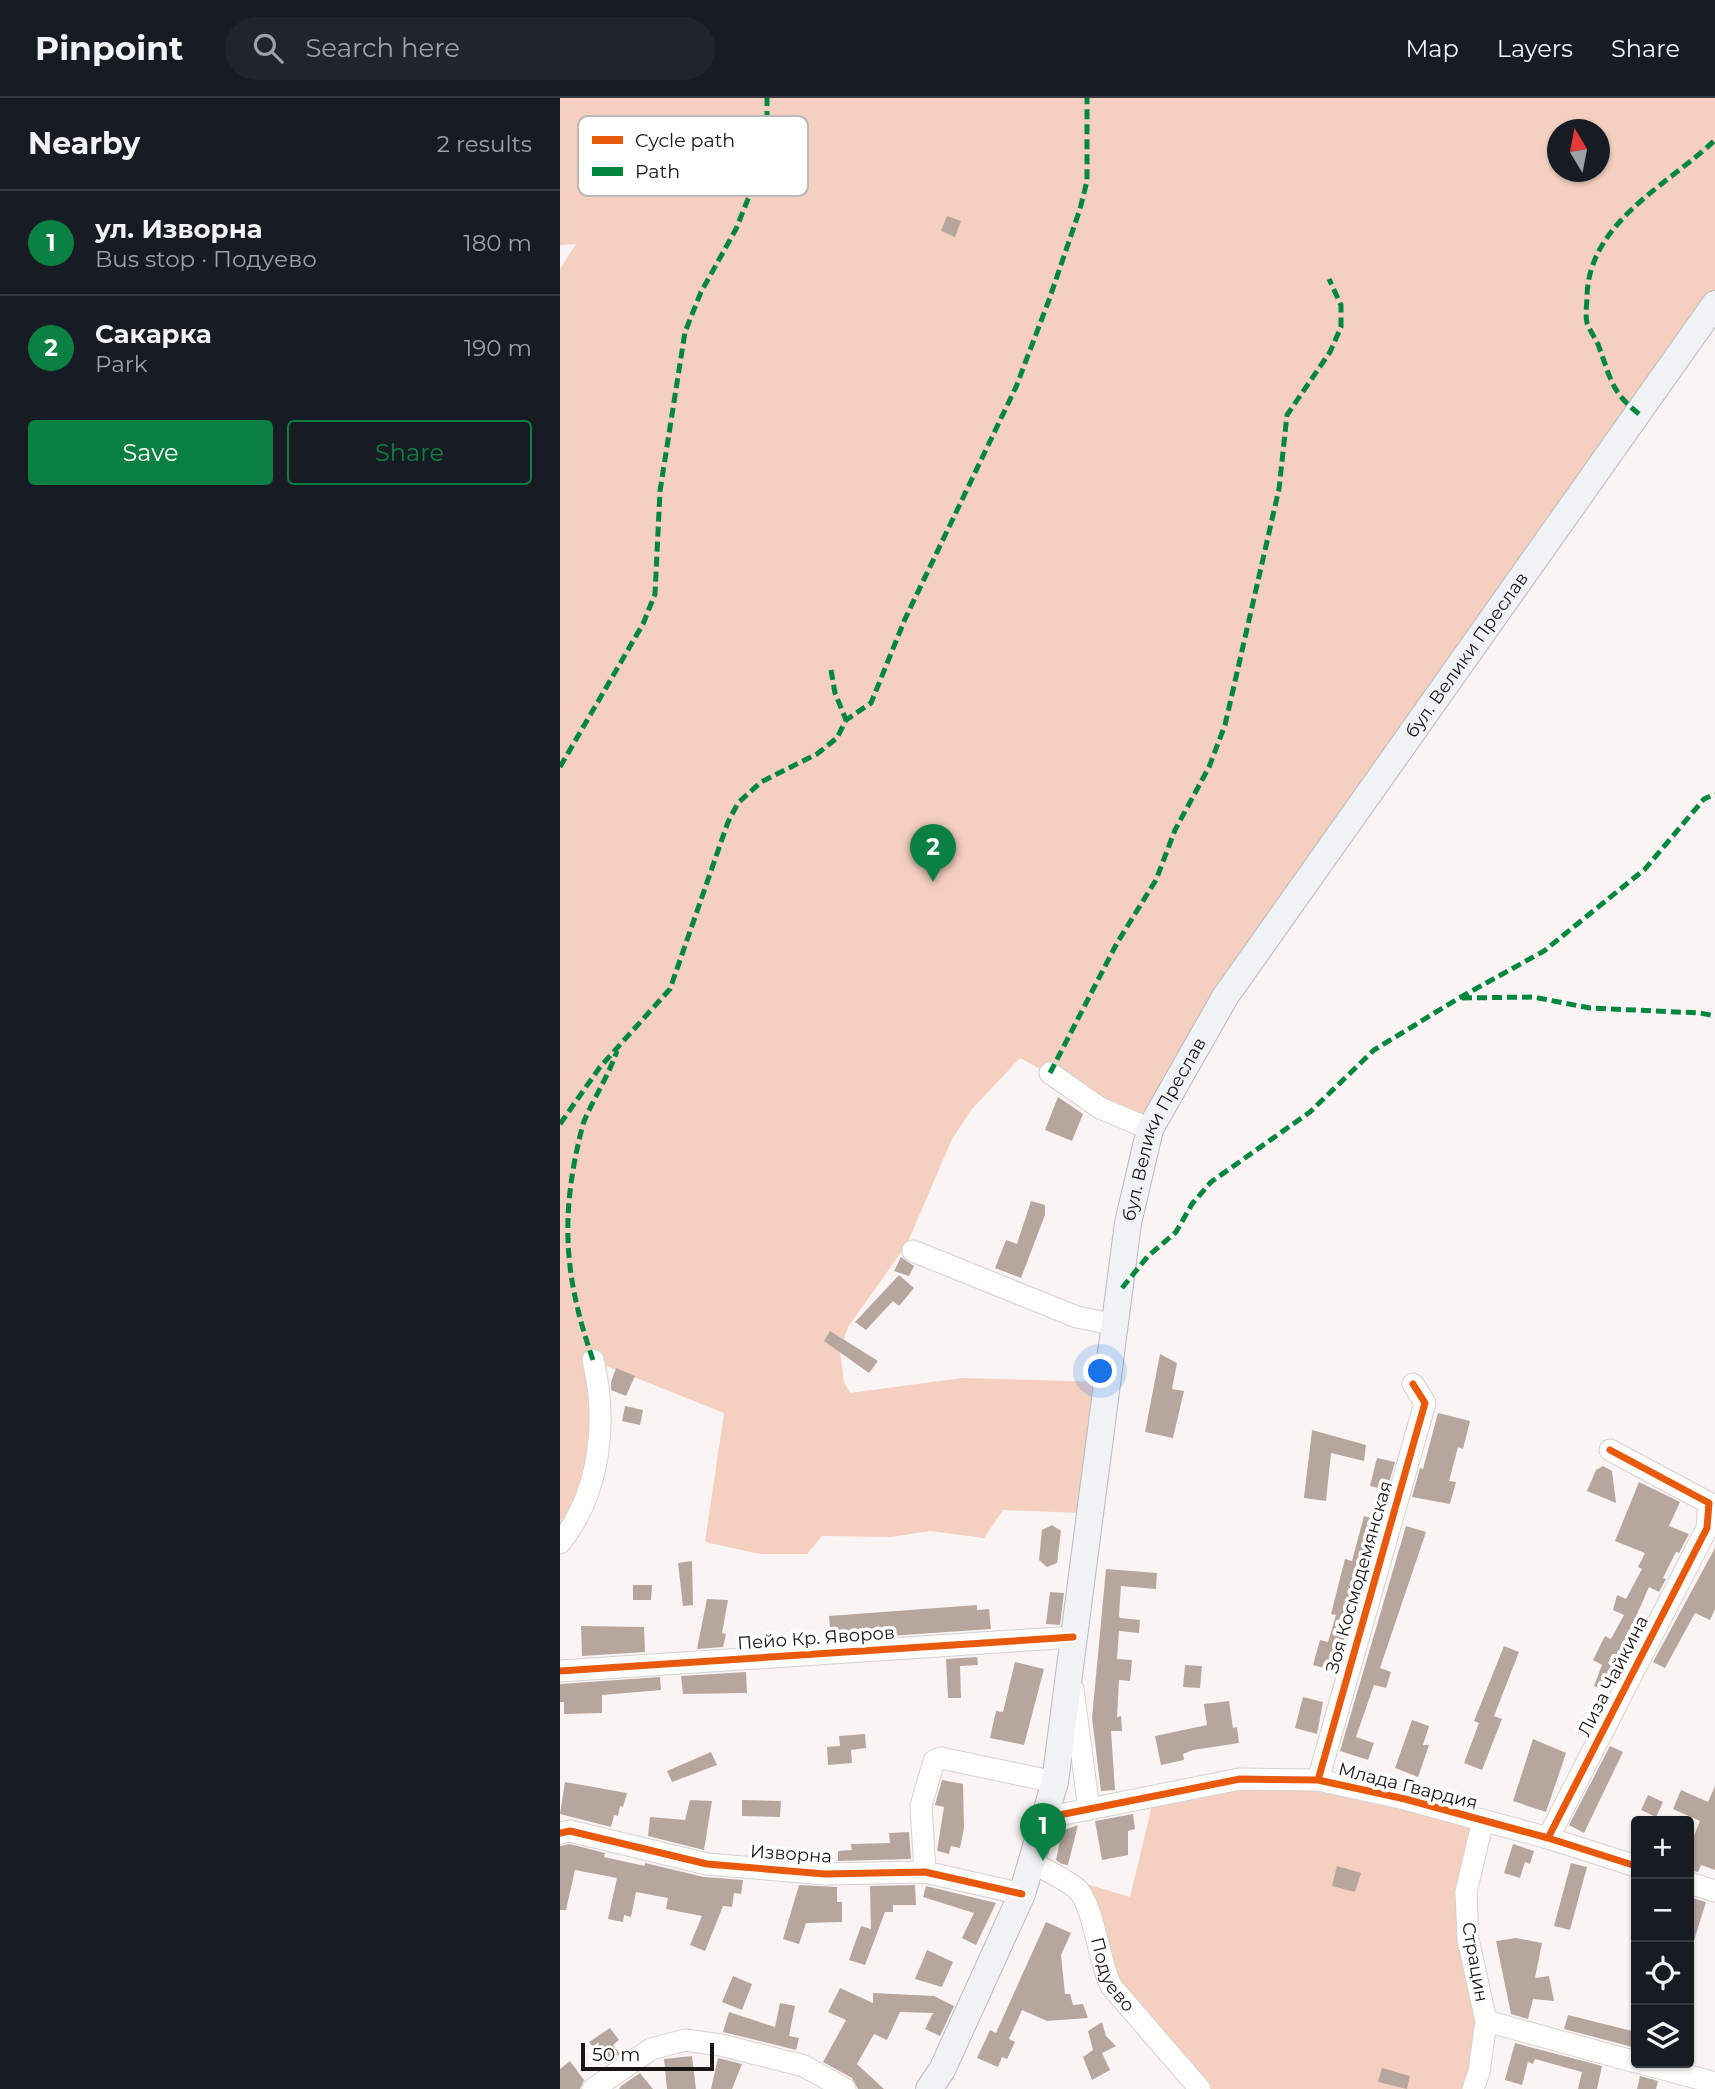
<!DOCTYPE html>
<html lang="en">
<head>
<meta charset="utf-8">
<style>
  body { margin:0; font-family:Montserrat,sans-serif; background:#20242c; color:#f1f3f6 }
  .controls { position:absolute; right:21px; bottom:21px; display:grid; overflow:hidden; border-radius:7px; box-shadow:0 2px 5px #0004 }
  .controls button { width:63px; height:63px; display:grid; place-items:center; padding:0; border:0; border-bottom:2px solid #363941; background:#171b24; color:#f1f3f6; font:35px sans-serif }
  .compass { position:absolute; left:987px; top:21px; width:63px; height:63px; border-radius:50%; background:#171b24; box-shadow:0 2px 5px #0004; rotate:350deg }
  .scale { position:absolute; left:21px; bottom:18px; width:133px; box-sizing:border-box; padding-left:7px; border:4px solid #191514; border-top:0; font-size:19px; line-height:24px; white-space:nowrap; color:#191514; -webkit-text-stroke:5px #fff; paint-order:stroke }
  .you { position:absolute; left:541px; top:1274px; width:24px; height:24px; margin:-18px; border:5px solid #fff; border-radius:50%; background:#1a73e8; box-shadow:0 0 0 10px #1a73e833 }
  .badge { display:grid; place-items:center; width:46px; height:46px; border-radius:50%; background:#0b8043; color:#fff; font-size:23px; font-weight:700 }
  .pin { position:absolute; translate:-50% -58px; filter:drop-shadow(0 2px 4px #0008) }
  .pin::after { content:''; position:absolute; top:37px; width:24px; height:21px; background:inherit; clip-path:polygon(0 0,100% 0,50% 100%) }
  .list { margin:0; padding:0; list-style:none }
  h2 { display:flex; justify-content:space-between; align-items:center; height:91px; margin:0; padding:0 28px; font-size:30px }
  h2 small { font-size:23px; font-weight:400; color:#9ea1a6 }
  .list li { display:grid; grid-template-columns:46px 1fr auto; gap:21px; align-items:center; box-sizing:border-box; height:105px; padding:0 28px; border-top:2px solid #363941 }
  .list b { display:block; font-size:26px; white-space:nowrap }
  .list p { margin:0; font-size:23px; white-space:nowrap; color:#9ea1a6 }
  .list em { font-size:23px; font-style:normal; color:#9ea1a6 }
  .actions { display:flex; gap:14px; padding:21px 28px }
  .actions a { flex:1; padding:16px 0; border:2px solid #0b8043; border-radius:7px; text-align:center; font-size:24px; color:#0b8043 }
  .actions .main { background:#0b8043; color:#fff }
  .icon { flex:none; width:38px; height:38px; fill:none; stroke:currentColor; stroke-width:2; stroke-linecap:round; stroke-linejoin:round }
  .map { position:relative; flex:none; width:1155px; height:1991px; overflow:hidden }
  header { display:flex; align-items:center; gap:42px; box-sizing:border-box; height:98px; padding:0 35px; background:#171b24; border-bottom:2px solid #363941 }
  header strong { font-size:33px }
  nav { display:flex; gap:38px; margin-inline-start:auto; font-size:24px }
  .search { width:490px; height:63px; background:#20242c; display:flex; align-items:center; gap:18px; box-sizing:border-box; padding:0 24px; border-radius:38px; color:#9ea1a6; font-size:26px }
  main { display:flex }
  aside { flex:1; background:#171b24 }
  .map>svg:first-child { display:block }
</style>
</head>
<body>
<header>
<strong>Pinpoint</strong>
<div class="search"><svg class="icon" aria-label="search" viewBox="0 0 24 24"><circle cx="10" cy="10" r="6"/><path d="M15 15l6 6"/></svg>Search here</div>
<nav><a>Map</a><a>Layers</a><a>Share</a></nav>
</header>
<main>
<aside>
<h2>Nearby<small>2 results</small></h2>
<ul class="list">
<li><span class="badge">1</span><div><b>ул. Изворна</b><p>Bus stop · Подуево</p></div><em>180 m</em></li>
<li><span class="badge">2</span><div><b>Сакарка</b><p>Park</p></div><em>190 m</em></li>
</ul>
<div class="actions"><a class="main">Save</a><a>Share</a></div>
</aside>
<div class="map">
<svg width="1155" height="1991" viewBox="0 0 1155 1991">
  <rect width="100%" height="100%" fill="#faf5f4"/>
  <path fill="#f5d0c0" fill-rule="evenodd" d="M0 0H1155V206L590 1031 460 960 412 1011 392 1041 347 1146 288 1229 280 1254 284 1284 290 1295 402 1280 542 1284 521 1415 443 1412 424 1440 370 1433 331 1439 262 1438 247 1456H200L145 1444 164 1315 34 1263 38 1352 0 1445V171L16 146 0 147ZM998 32H1040V74H998Z
    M758 1682 923 1722 906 1794 926 1923 913 1991H640L551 1888 528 1808 527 1786 570 1799 594 1699Z"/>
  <path fill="#b7a69e" d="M387 118 401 123 395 139 381 133Z
    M498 999 523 1016 512 1043 485 1032Z
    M471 1103 485 1107V1117L461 1180 435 1170 446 1142 457 1146Z
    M341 1159 354 1168 349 1178 334 1173Z
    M339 1177 354 1190 339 1208 333 1203 306 1232 295 1224Z
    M270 1233 318 1263 309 1275 264 1243Z
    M600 1256 617 1265 612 1291 624 1293 613 1340 585 1334Z
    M56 1270 75 1278 66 1298 51 1292V1284Z
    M65 1308 83 1312 80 1327 62 1323Z
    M878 1315 910 1323 903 1351 898 1349 889 1383 896 1384 890 1406 852 1399 860 1370 863 1371Z
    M752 1332 806 1347 804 1363 771 1355 766 1403 744 1400Z
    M817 1360 835 1364 827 1392 810 1388Z
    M1043 1368 1052 1373 1056 1405 1027 1393 1036 1372Z
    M1079 1384 1120 1404 1109 1428 1129 1436 1119 1455 1116 1454 1103 1480 1106 1481 1099 1494 1089 1489 1067 1539 1074 1543 1059 1572 1057 1571 1048 1594 1034 1588 1042 1567 1033 1562 1045 1538 1051 1541 1064 1517 1053 1512 1057 1497 1066 1501 1082 1471 1078 1469 1085 1455 1055 1443Z
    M804 1418 818 1422 775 1573 753 1567 760 1542 768 1544 776 1517 771 1516 785 1461 792 1463Z
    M492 1427 501 1433 497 1465 487 1469 479 1462 482 1432Z
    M846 1428 866 1434 820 1570 831 1574 826 1590 814 1587 796 1639 814 1645 808 1662 780 1653Z
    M1155 1450V1511L1150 1522 1135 1515 1105 1570 1093 1564Z
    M132 1463 133 1507 123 1508 118 1465Z
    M546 1471 597 1475 596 1491 561 1488 559 1517 560 1520 580 1522 579 1535 559 1533 557 1561 572 1562 570 1583 559 1582 557 1619 561 1618 562 1633H551L555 1692 541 1693 532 1620Z
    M73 1487H92L91 1502H73Z
    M490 1494 504 1495 500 1527 486 1526Z
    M147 1501 168 1502 162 1535 166 1536 163 1549 137 1551Z
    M417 1507V1512L429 1511 431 1531 271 1542 269 1518Z
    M21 1528 84 1529 85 1554 22 1558Z
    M944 1548 959 1554 934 1618 942 1621 922 1672 904 1665 919 1625 914 1623Z
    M417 1559 418 1567 400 1568 401 1600H388L386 1561Z
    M455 1564 484 1571 464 1647 430 1640 436 1613 443 1614Z
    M625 1567 642 1568 640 1590 623 1589Z
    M186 1574 187 1595 123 1596 121 1578Z
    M100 1579 101 1592 42 1597V1615L4 1616V1604H0V1586Z
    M743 1599 763 1604 757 1636 735 1630Z
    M669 1603 673 1630 677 1629 679 1645 633 1652 623 1656 624 1662 601 1667 595 1638 647 1627 644 1606Z
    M852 1622 869 1628 863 1647H869L858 1679 835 1670Z
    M305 1636 306 1650 291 1652 292 1665 268 1667 267 1649 280 1648 279 1638Z
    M973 1641 1006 1655 986 1714 953 1703Z
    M1050 1648 1063 1654 1024 1735 1009 1727Z
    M151 1654 157 1667 112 1684 107 1673Z
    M382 1682 403 1686 404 1730 400 1750 391 1748 389 1756 377 1753 384 1709 375 1707Z
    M5 1684 67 1695 63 1709 60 1708 58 1718 54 1717 51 1729 0 1716Z
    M1155 1688V1772L1141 1767 1138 1774 1129 1772V1750L1140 1723 1113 1711 1121 1692 1148 1704Z
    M1088 1697 1103 1704 1096 1719 1081 1712Z
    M130 1702 152 1703 144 1752 88 1738 90 1719 125 1722Z
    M182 1702 221 1703 220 1719 182 1718Z
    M573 1716 575 1731 568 1733V1757L542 1762 535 1723Z
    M518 1727 508 1767 502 1766 496 1762 502 1733Z
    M349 1734 351 1761 278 1763V1753L292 1752 291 1746 330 1745 329 1735Z
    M10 1746 45 1755 44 1759 85 1768V1765L144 1779 183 1782 181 1796 174 1795 172 1809 163 1808 145 1853 130 1847 142 1818 106 1811 108 1800 76 1794 71 1819 64 1817 63 1824 48 1821 57 1780 15 1772 6 1812H0V1748Z
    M953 1746 974 1753 970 1766 965 1764 960 1780 944 1775Z
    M1011 1765 1027 1769 1010 1832 994 1828Z
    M777 1768 801 1775 795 1794 772 1788Z
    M239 1787 277 1789V1804H282V1824L246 1825 239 1846 223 1841Z
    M355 1787 356 1807H333V1814H325L305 1867 289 1862 301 1828 311 1831 310 1788Z
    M366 1788 436 1805 416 1847 402 1840 414 1815 363 1799Z
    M1129 1799 1146 1804 1132 1849H1129Z
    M486 1824 511 1835 501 1857 505 1896H510L513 1907 523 1906 528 1920 487 1923 462 1912 449 1941 455 1944 447 1961 442 1959 438 1969 417 1960 430 1932 436 1935Z
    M956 1840 982 1845 975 1880 989 1878 994 1903 973 1901 968 1921 951 1916 936 1843Z
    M367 1852 393 1864 382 1889 355 1881Z
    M173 1878 192 1886 182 1912 162 1904Z
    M280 1890 313 1905V1895L374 1898 394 1908 380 1938 365 1931 373 1915 340 1914 327 1942 314 1936 297 1966 324 1991H298L292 1980 263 1964 286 1922 268 1914Z
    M220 1905 235 1908 229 1938 239 1940 236 1952 163 1934 169 1914 215 1929Z
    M1008 1917 1076 1934V1950L1004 1931Z
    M542 1924 546 1938 556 1948 542 1955 550 1972 532 1982 523 1959 533 1952 528 1933Z
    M50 1930 59 1942 53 1947 60 1956 46 1966 29 1944Z
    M955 1945 1042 1968 1037 1991H1018L1022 1974 975 1961 973 1966 968 1964 962 1987 945 1982Z
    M132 1958 136 1991H107L104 1961Z
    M158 1960 182 1966 172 1991H151Z
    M10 1963 24 1982 20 1991H0V1971Z
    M822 1970 850 1978 847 1991 818 1984Z
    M80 1975 93 1991H59L61 1988Z
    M1080 1978 1098 1983 1096 1991H1077Z"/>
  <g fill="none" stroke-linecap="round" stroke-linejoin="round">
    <defs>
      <g id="minor">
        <path d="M490 975 540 1010 590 1031"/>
        <path d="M353 1153 517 1219 557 1227"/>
        <path d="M0 1445C40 1396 48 1323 33 1262"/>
        <path d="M0 1573 513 1539"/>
        <path d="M513 1591 529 1711"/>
        <path d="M758 1682 865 1305 853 1286"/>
        <path d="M484 1720 680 1681 758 1682 845 1701 988 1740 1076 1768"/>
        <path d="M0 1735 10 1733 147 1766 265 1776 365 1774 462 1796"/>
        <path d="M988 1740 1147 1430 1149 1405 1050 1352"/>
        <path id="s1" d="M471 1764C485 1772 504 1780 517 1791 533 1805 539 1864 551 1888L640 1991"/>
        <path d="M365 1774 361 1708 374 1663 381 1660 495 1684"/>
        <path d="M1129 1785 1155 1793"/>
        <path d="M926 1923 1076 1964"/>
        <path d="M1081 1965 1155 1985"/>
        <path d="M33 1991 91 1951 125 1942 161 1947 244 1968 285 1991"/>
        <path d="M913 1991 919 1974 926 1923 908 1841 906 1794 923 1722"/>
      </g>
      <g id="major">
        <path id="s2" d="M369 1991 382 1972 462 1796 495 1684 568 1125 590 1031 665 899 1155 206"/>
      </g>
    </defs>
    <use href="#minor" stroke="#d5d1d0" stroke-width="23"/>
    <use href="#major" stroke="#b9babf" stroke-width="28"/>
    <use href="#minor" stroke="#fefefd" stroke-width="21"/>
    <use href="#major" stroke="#f1f2f5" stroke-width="26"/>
    <path stroke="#00873e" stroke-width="5" stroke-dasharray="10 5" stroke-linecap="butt" d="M1079 316C1051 294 1051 281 1039 249 1036 241 1030 233 1027 225 1025 217 1027 206 1027 198 1029 124 1108 87 1155 42
      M271 572 275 595 286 622
      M0 669 83 526 95 496 100 393 125 234 141 194 176 131 196 81 207 32V0
      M902 900 973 899 1030 910 1140 915 1155 918
      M490 975 557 845 596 782 615 732 649 669 665 627 719 391 727 317 770 254 781 229V207L769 181
      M0 1026 40 969 110 891 168 724 178 705 201 684 257 656 277 640 286 622 311 605 345 521 456 289 489 202 520 111 527 83V0
      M562 1190 588 1158 616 1134 632 1106 651 1084 750 1014 814 952 899 900 984 853 1085 771 1144 701 1155 696
      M33 1262C3 1176 0 1115 23 1026 33 1001 48 979 57 953"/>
    <defs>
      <path id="cycleway" d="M0 1573 513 1539
        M758 1682 865 1305 853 1286
        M484 1720 680 1681 758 1682 845 1701 988 1740 1076 1768
        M0 1735 10 1733 147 1766 265 1776 365 1774 462 1796
        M988 1740 1147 1430 1149 1405 1050 1352"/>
    </defs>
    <use href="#cycleway" stroke="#fff" stroke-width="11"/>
    <use href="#cycleway" stroke="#e8590c" stroke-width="7"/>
  </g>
  <g text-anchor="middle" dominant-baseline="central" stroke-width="7" stroke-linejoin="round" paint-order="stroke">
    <g font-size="18" fill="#191514" stroke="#fff">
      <text stroke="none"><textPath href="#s2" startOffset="1564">бул. Велики Преслав</textPath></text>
      <text stroke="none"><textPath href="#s2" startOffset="998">бул. Велики Преслав</textPath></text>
      <text transform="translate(799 1479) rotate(-74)">Зоя Космодемянская</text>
      <text transform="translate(256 1540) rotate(-4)">Пейо Кр. Яворов</text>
      <text transform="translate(1053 1578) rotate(-63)">Лиза Чайкина</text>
      <text transform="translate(848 1688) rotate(14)">Млада Гвардия</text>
      <text transform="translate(231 1756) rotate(4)">Изворна</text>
      <text transform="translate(915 1864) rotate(80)">Страцин</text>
      <text stroke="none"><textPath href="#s1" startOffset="147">Подуево</textPath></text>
    </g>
  </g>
  <rect x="18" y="18" width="230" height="80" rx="10" fill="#fff" stroke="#bab9b8" stroke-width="2"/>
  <rect x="32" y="38" width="31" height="8" fill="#e8590c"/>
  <rect x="32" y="69" width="31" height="9" fill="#00873e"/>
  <g font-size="19" fill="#191514">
    <text x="75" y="49">Cycle path</text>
    <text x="75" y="80">Path</text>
  </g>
</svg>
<div class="controls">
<button>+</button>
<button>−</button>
<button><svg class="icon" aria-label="locate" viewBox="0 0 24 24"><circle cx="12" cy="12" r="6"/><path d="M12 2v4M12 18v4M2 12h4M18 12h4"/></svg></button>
<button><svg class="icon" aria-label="layers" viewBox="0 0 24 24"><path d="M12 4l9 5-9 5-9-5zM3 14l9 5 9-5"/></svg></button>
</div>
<svg class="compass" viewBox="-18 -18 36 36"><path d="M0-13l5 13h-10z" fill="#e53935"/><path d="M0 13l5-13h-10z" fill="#9ea1a6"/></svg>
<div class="scale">50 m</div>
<div class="you"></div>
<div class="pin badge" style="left:483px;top:1763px">1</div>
<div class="pin badge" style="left:373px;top:784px">2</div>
</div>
</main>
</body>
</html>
